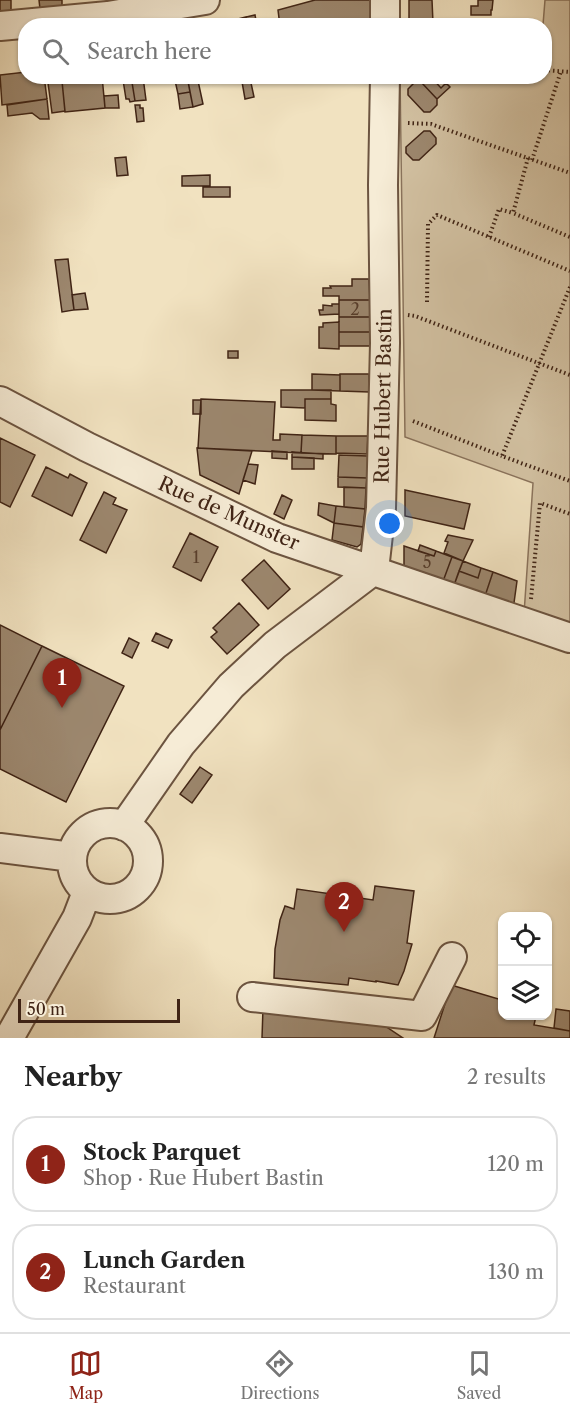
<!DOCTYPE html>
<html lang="en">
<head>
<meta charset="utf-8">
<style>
  body { margin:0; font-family:"Libre Caslon Text",serif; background:#f2f2f2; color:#222 }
  .controls { position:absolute; right:18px; bottom:18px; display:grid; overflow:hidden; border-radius:12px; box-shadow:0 2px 4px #0004 }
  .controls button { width:54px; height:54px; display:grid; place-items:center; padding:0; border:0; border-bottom:2px solid #e0e0e0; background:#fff; color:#222; font:30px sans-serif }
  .scale { position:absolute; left:18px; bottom:15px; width:162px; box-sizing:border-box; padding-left:6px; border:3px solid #402415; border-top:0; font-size:16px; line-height:21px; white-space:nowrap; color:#402415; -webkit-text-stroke:4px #f6ecd6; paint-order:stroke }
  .you { position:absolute; left:390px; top:524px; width:21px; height:21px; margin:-15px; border:4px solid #fff; border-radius:50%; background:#1a73e8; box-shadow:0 0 0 9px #1a73e833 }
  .badge { display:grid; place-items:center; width:39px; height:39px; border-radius:50%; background:#8f2418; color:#fff; font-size:20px; font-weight:700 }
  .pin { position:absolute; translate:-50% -50px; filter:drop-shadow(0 2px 3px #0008) }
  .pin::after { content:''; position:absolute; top:32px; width:21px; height:18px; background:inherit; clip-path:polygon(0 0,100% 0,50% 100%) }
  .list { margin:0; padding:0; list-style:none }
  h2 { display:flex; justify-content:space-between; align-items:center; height:78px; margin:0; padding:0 24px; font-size:26px }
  h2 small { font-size:20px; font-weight:400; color:#767676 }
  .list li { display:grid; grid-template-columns:39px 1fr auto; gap:18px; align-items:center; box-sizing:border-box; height:96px; margin:0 12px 12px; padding:0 12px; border:2px solid #e0e0e0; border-radius:24px }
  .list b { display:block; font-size:22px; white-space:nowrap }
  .list p { margin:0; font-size:20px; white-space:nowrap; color:#767676 }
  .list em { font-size:20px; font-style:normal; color:#767676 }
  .icon { flex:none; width:33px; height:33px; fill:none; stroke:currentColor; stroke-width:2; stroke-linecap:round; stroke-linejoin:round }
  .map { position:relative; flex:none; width:570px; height:1038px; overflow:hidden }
  .search { position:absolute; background:#fff; box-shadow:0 2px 4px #0004; left:18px; right:18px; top:18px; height:66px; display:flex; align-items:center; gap:15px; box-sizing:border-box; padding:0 21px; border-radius:24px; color:#767676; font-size:22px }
  .sheet { height:294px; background:#fff }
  nav { display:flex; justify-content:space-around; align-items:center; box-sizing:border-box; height:84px; border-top:2px solid #e0e0e0; background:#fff; font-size:16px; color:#767676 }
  nav a { display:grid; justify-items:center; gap:3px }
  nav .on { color:#8f2418 }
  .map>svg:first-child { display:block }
</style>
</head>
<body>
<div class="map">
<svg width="570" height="1038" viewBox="0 0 570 1038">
  <rect width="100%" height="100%" fill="#f1e2c0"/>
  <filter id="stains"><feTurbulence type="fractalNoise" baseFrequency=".00333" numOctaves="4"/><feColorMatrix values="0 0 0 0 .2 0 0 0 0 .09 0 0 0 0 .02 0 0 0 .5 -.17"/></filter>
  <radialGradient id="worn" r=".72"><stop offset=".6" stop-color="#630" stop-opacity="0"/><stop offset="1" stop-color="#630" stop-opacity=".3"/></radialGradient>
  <path fill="#d3c2a3" stroke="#8a735c" stroke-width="1.5" d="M545 0H570V629L524 614 533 483 405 437 400 77 544 76V26L543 25Z"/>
  <path fill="#9c876e" stroke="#402415" stroke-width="1.5" d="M0 0H11V12L0 13Z
    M39 0H62V6L40 9Z
    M315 0H370V25L280 26 278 10Z
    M409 0H432L433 23H409Z
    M478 0H493L492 10H491V15H471V6H478Z
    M255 15 257 26H249L246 17Z
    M246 17 249 26H231L230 21Z
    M408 23H428V26H408Z
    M26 72V76H44L47 99 2 105 0 75Z
    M102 76 105 108 65 112 62 81Z
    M115 76H131L135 101 130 102 129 99H126L123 80 115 81Z
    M131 76H147L143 77 146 100 135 101Z
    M174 76H187L190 92 178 94Z
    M187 76H197L203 104 193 107Z
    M241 76H251L252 83H251L254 97 245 99Z
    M415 76H430L441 88 446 83 450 87 437 99 421 82H415Z
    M62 81 65 111 52 113 48 83Z
    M415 82H421L437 99V105L430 112H424L408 95V89Z
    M190 92 193 107 180 109 178 94Z
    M118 95 119 108H105L104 96Z
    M47 99 49 119H40L32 113 8 116 7 105Z
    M135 105H140V108H143L144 121 137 122Z
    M424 131H430L436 138V144L419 160H413L406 153V147Z
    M126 157 128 175 117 176 115 158Z
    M210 175V186H182V176Z
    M203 187H230V197H203Z
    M68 259 74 310 62 312 55 260Z
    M352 279H369L370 300H339V296H323V288H331L330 286H352Z
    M85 293 88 309 74 310 72 295Z
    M339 300H370V317H339Z
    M332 304H339V314L320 315 319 310H323V305L332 306Z
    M339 317H370V332H339Z
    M339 322V349L319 348V327H323V323Z
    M339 332H370V346H339Z
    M228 351H238V358H228Z
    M312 374 340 375V391L312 390Z
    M340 374H369V392L340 391Z
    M281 390H331V399H305V408L281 407Z
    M201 399 275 402 273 440H280V434L302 435 301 453 198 448Z
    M305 399H331V404L336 405V421L305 420Z
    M193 400H201V414H193Z
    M302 435 336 436V454L301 453Z
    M336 436H368L367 454 336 453Z
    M0 438 35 455 10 507 0 502Z
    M197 448 252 451 239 494 200 475Z
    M272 451 287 452V459L272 458Z
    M292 452 323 454V459L292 457Z
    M339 455 368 456 367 478 338 477Z
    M292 457 314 458V469H292Z
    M248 464 258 465 255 484 243 480Z
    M46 467 68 478 70 474 87 483 72 516 32 496Z
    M338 477 367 478 366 488 338 487Z
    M344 487 366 488 365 509 344 507Z
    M405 490 470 504 464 529 405 516Z
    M104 492 116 498 113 504 127 510 106 553 80 540Z
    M282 495 292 500 284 519 274 514Z
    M319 503 336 506 334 523 318 515Z
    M336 506 365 509 363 527 334 523Z
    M334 523 363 527 361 544 357 547 332 540Z
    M190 533 218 547 201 581 173 567Z
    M448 535 473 540 463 561 444 553 448 542 445 541Z
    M420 545 436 551 434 556 418 551Z
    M404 546 434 556 436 551 452 557 442 584 409 573 404 566Z
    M452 557 463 561 453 588 442 584Z
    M264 560 290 589 268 609 242 580Z
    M463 561 481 568 478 578 459 571Z
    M481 568 493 572 484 599 453 588 459 571 478 578Z
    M493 572 517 581 513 610 484 599Z
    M239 603 259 625 227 654 211 637 217 632 213 628Z
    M0 625 42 646 0 730Z
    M156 633 172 640 168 648 152 641Z
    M129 638 139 643 132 658 122 653Z
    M42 646 124 686 66 802 0 769V730Z
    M200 767 212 775 192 803 180 794Z
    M375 886 414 891 407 943 412 944 404 971 398 985 376 981V982L349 978 348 985 274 978 275 949 280 920 285 906 294 909 297 889 373 900Z
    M451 985 502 1000V1016H536L534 1025 570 1031V1038H434Z
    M263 1008 379 1022 403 1038H262Z
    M556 1009 570 1011V1031L554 1028Z"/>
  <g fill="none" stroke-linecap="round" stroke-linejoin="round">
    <defs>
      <path id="minor" d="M385 0V26
        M0 26 108 16 205 0
        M0 401 87 447 277 538 570 638
        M72 861a38 38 0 1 1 76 0a38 38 0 1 1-76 0Z
        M124 826 181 744 231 686 275 645 374 570 381 508 385 343 383 185 385 76
        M0 848 72 857
        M252 997 422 1016 452 957
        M9 1038 77 918 87 892"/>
    </defs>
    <use href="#minor" stroke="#6c5440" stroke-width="32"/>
    <path stroke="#402415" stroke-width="4" stroke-dasharray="1.5 3" stroke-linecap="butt" d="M544 70 570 72
      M408 123 431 124 570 173
      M528 158 513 213 570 237
      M532 160 561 71
      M489 237 499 209 513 213
      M570 287 502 456 570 481
      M427 302 428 224 437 215 570 271
      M408 315 415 316 570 375
      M413 421 502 456
      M531 599 540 503 570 514"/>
    <use href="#minor" stroke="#f6ecd6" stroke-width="28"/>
  </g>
  <g text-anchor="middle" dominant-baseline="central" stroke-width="6" stroke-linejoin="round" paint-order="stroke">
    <g font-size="16" fill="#573d2b">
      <text x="355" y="309">2</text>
      <text x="196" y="557">1</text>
      <text x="427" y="562">5</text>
    </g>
    <g font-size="20" fill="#402415" stroke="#f6ecd6">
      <text transform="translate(383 396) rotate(-89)">Rue Hubert Bastin</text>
      <text transform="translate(229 513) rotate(24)">Rue de Munster</text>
    </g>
  </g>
  <rect width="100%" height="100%" filter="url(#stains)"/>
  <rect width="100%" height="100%" fill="url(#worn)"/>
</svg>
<div class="controls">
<button><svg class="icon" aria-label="locate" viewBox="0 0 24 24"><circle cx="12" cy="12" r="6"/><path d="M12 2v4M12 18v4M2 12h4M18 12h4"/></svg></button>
<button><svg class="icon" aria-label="layers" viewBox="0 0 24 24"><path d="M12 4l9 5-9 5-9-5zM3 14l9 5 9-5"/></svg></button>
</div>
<div class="scale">50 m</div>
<div class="you"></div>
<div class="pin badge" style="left:62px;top:708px">1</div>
<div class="pin badge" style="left:344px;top:932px">2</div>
<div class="search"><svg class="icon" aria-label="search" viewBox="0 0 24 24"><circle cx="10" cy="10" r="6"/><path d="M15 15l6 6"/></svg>Search here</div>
</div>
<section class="sheet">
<h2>Nearby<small>2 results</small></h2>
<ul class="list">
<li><span class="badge">1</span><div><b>Stock Parquet</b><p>Shop · Rue Hubert Bastin</p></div><em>120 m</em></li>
<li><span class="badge">2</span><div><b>Lunch Garden</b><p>Restaurant</p></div><em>130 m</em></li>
</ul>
</section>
<nav>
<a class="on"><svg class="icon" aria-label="map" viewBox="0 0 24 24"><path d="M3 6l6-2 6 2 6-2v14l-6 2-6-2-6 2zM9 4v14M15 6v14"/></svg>Map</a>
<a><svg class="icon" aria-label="directions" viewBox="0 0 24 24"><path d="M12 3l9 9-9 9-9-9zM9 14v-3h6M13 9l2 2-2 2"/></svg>Directions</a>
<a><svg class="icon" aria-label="saved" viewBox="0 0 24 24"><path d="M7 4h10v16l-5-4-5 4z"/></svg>Saved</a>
</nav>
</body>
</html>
